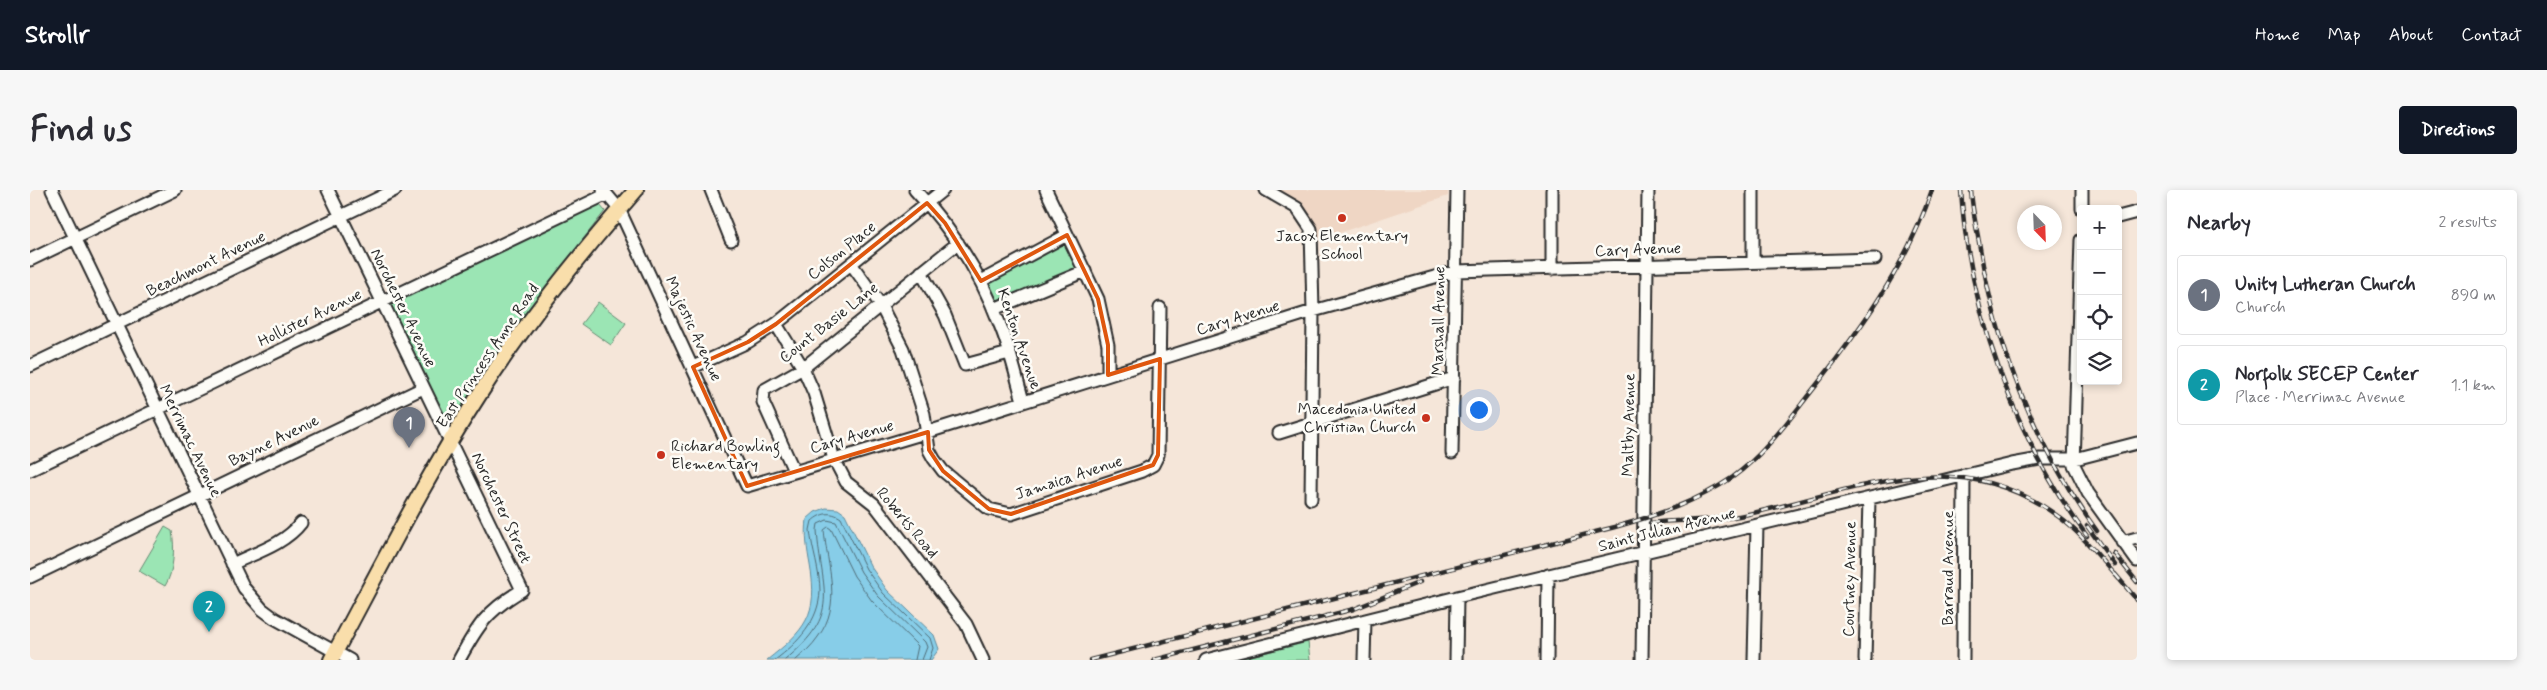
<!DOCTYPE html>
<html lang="en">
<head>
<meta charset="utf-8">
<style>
  body { margin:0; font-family:Mynerve,sans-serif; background:#f7f7f7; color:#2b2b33 }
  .controls { position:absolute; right:15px; top:15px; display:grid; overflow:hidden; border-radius:5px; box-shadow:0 2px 8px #0003 }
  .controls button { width:45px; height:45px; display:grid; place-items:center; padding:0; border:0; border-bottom:1px solid #e1e1e2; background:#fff; color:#2b2b33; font:25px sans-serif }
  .compass { position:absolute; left:1987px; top:15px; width:45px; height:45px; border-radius:50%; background:#fff; box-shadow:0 2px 8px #0003; rotate:157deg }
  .you { position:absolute; left:1448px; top:219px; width:18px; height:18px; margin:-12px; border:4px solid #fff; border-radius:50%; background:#1a73e8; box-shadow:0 0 0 8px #1a73e833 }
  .badge { display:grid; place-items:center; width:32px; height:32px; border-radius:50%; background:#111827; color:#fff; font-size:16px; font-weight:700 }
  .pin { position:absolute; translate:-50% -41px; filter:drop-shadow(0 1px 2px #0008) }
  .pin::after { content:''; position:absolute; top:26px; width:18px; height:15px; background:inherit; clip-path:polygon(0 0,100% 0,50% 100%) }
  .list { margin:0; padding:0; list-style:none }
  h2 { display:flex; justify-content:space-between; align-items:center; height:65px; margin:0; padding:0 20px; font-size:21px }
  h2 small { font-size:16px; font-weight:400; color:#7c7c81 }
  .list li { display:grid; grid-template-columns:32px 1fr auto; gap:15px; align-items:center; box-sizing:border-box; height:80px; margin:0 10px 10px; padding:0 10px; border:1px solid #e1e1e2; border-radius:5px }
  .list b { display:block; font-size:19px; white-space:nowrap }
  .list p { margin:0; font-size:16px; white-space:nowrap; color:#7c7c81 }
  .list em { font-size:16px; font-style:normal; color:#7c7c81 }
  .icon { flex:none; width:28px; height:28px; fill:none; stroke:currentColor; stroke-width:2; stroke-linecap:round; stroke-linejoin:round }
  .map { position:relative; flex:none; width:2107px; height:470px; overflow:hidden; border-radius:5px }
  header { display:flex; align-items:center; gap:30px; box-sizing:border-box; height:70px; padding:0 25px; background:#111827; color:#fff }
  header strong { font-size:24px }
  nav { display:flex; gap:28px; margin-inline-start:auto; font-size:18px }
  .intro { display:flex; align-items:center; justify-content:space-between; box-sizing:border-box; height:120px; padding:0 30px }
  h1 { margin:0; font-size:35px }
  .button { padding:12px 22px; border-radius:5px; background:#111827; color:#fff; font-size:18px; font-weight:700 }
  main { display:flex; gap:30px; padding:0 30px }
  aside { flex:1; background:#fff; border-radius:5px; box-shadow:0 2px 8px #0003 }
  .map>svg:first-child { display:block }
</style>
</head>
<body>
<header>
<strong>Strollr</strong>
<nav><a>Home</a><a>Map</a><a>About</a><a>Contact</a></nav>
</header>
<div class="intro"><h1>Find us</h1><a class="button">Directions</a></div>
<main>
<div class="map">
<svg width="2107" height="470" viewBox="0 0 2107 470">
  <rect width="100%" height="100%" fill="#f5e6d9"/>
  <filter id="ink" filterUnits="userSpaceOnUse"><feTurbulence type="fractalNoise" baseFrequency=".02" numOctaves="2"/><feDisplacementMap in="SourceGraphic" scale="10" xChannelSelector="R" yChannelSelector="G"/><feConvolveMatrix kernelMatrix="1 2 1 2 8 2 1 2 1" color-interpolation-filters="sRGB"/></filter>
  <g filter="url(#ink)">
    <path fill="#efd6c4" d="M1243 0H1418V6L1291 49Z"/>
    <path fill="#9be5b4" stroke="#638870" d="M569 14 575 21C522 89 469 156 423 230H416L361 115Z
      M1029 54 1036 55 1046 77 1043 81 973 112 967 110 959 94 963 88Z
      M568 112 596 133 581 155 551 134Z
      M135 337 142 341C145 358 144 382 135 396L109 381Z
      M1278 452 1280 470H1205Z"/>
    <path fill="#87cde8" stroke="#628c9c" d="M796 318 808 319 815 324 841 377 857 400 904 445 909 459 901 470H737C775 440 789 425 780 375 777 359 775 345 777 329L785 322Z"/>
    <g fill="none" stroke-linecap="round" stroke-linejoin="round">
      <path stroke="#506c77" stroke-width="1" d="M745 470C768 453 789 431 790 401 790 381 782 360 780 340L782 331C791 323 801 321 811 328L836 379 853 403 900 448 903 458 899 470
        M755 470C813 423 791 402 787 340L788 334 797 330 806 332 831 382 848 406 895 452 897 457 892 470
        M766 470C774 463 782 456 788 447 813 414 797 377 794 340L798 337 801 339 824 386 842 411 888 456 885 470"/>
      <defs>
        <path id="minor" d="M22 0 214 398 232 419 244 428 320 470
          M298 0 492 400C457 421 448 435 429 470
          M573 0 589 19 717 296 898 242 1283 121 1426 81 1845 69
          M681 0 701 50
          M885 0C922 39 951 84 970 135 980 159 986 186 993 211
          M1016 0 1068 109 1078 155V185
          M1236 0 1267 18 1281 39 1283 121 1281 309
          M2052 19V0
          M2088 27 2107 22
          M2051 50 2044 275 2058 303 2107 371
          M0 70 145 0
          M1723 72V0
          M822 75 850 114 873 159 894 224 899 260 904 269 913 281 959 319 981 324 1112 281 1123 275 1128 265 1130 118
          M1522 79V0
          M891 82 915 125 935 175 979 163
          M951 91 1037 45
          M964 119 1055 81
          M746 134 773 178 784 203 804 269 816 292 844 314 936 434 953 470
          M0 176 365 0
          M663 177 718 152 746 134 913 0
          M1249 243 1424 188
          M1422 263 1427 0
          M0 280 575 5
          M764 281 733 212 734 200 773 178 928 53
          M2092 352 2107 348
          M202 374C225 363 255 354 271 333
          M0 387 393 198
          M1176 470 1427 407 1982 274 2010 269H2045L2107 253
          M1334 470 1335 430
          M1426 470 1427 407
          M1517 470 1518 385
          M1612 470 1618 0
          M1724 470 1727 335
          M1835 470 1839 309
          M1933 470 1934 285"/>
        <path id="major" d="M301 470C349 381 394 290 449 205 495 132 550 65 606 0"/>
      </defs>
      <use href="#minor" stroke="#2b2b2b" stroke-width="15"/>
      <use href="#major" stroke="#2b2b2b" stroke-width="18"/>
      <use href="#minor" stroke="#fdfcf7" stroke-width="11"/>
      <use href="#major" stroke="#f9deab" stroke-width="14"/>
      <defs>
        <path id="rail" d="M1931 0C1939 121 1985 249 2057 346
          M1941 0C1942 18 1946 35 1949 52 1965 155 2006 257 2067 341
          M1620 333C1651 329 1683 332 1714 325 1823 302 1926 250 2029 327 2052 344 2070 368 2089 389
          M2057 336 2085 375
          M2084 363 2107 392
          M2085 384 2107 410
          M1060 470 1585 337C1628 325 1666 312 1703 287 1732 266 1755 235 1777 207 1828 143 1876 78 1902 0
          M1124 470 1324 419 1390 392"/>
      </defs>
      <use href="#rail" stroke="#2b2b2b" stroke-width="4.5"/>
      <use href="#rail" stroke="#fdfcf7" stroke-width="2.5" stroke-dasharray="8" stroke-linecap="butt"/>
    </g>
  </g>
  <path fill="none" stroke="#df570e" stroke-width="4" stroke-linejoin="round" d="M897 13 915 33 951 91 1037 45 1068 109 1078 155V185L1130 169 1128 265 1123 275 981 324 959 319 913 281 899 260 898 242 717 296 663 177 718 152 746 134Z"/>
  <g fill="#c8321e" stroke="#fdfcf7" stroke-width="2">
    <circle cx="1312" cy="28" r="5"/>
    <circle cx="1396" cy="228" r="5"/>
    <circle cx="631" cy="265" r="5"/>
  </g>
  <g text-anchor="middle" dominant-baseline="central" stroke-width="5" stroke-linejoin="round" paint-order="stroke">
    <g font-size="16" fill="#2b2b2b" stroke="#fdfcf7">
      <text x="1312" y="46">Jacox Elementary<tspan x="1312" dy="18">School</tspan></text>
      <text x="1386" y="219" text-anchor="end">Macedonia United<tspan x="1386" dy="18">Christian Church</tspan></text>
      <text x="641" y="256" text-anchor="start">Richard Bowling<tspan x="641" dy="18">Elementary</tspan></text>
    </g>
    <g font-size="16" fill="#2b2b2b" stroke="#fdfcf7">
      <text transform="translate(1608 60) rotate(-2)">Cary Avenue</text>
      <text transform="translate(812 61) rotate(-39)">Colson Place</text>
      <text transform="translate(176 74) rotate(-26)">Beachmont Avenue</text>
      <text transform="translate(373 118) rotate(64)">Norchester Avenue</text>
      <text transform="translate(280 128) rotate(-26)">Hollister Avenue</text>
      <text transform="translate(1208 128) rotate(-17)">Cary Avenue</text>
      <text transform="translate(1409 131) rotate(-89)">Marshall Avenue</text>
      <text transform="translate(799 133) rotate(-38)">Count Basie Lane</text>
      <text transform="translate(663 139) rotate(65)">Majestic Avenue</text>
      <text transform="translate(989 149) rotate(71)">Kenton Avenue</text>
      <text transform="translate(458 166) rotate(-56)">East Princess Anne Road</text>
      <text transform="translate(1599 235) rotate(-89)">Maltby Avenue</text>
      <text transform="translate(822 247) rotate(-16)">Cary Avenue</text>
      <text transform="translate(160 251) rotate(64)">Merrimac Avenue</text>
      <text transform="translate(244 251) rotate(-26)">Bayne Avenue</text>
      <text transform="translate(1039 288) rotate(-18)">Jamaica Avenue</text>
      <text transform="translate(471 318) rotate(65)">Norchester Street</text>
      <text transform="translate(877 333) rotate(50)">Roberts Road</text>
      <text transform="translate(1637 340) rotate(-14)">Saint Julian Avenue</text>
      <text transform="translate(1918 378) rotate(-90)">Barraud Avenue</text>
      <text transform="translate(1820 389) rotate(-89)">Courtney Avenue</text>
    </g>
  </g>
</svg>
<div class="controls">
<button>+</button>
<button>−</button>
<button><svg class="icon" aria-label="locate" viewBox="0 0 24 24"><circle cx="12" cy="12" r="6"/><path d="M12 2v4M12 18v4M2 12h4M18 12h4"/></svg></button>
<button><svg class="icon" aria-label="layers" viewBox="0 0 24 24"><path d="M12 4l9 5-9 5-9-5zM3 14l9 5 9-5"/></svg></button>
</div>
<svg class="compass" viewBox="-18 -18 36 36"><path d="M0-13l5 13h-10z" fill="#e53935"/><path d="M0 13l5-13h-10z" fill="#7c7c81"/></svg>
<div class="you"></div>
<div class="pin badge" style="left:379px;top:258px;background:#6b7280">1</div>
<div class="pin badge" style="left:179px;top:442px;background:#0f9aa8">2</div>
</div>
<aside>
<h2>Nearby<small>2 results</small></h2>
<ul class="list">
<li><span class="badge" style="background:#6b7280">1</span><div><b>Unity Lutheran Church</b><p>Church</p></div><em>890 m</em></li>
<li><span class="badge" style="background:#0f9aa8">2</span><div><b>Norfolk SECEP Center</b><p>Place · Merrimac Avenue</p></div><em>1.1 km</em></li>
</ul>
</aside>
</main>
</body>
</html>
